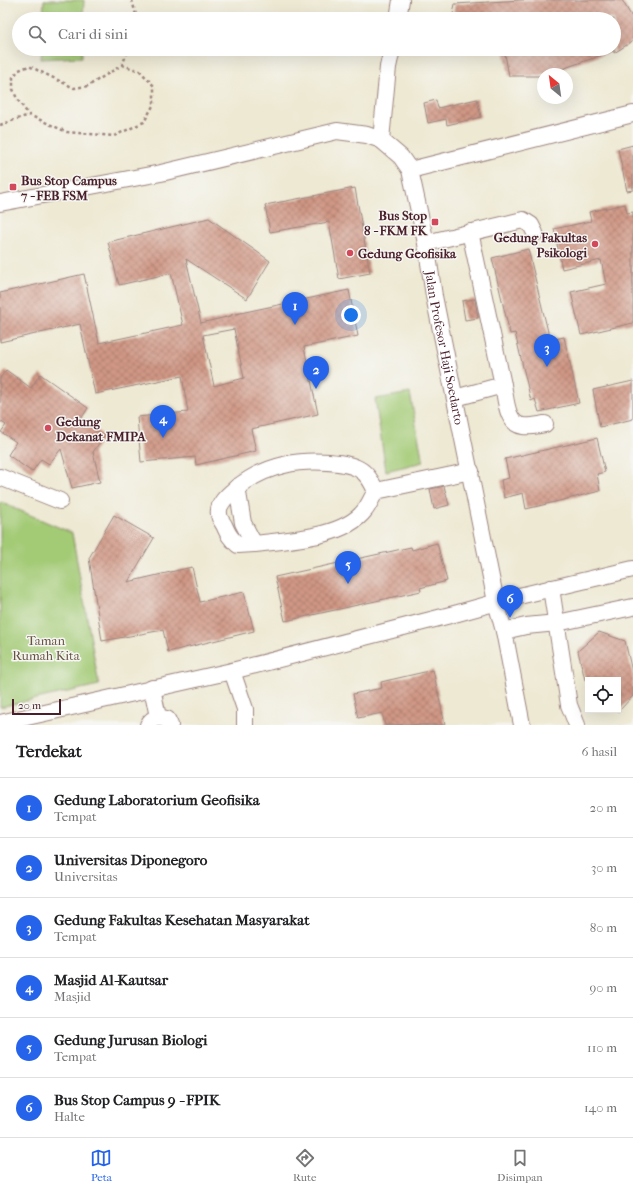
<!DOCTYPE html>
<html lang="id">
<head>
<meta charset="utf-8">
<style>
  body { margin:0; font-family:"IM FELL French Canon",serif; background:#f2f2f2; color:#202124 }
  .controls { position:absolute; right:12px; bottom:12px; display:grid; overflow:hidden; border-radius:0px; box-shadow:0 4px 16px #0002 }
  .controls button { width:36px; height:36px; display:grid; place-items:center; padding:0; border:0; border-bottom:1px solid #e0e0e0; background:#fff; color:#202124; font:20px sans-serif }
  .compass { position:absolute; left:537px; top:68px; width:36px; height:36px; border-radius:50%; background:#fff; box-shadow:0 4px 16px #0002; rotate:331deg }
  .scale { position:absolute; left:12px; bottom:10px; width:49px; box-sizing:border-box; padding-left:4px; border:2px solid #4a1f2b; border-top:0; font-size:11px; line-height:14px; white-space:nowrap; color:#4a1f2b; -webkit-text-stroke:3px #f6f6f2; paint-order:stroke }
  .you { position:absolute; left:351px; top:315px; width:14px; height:14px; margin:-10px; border:3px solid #fff; border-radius:50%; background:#1a73e8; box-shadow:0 0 0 6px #1a73e833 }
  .badge { display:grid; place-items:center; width:26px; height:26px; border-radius:50%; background:#2563eb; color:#fff; font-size:13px; font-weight:700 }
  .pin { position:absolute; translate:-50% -33px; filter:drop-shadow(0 1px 2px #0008) }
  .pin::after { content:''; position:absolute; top:21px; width:14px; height:12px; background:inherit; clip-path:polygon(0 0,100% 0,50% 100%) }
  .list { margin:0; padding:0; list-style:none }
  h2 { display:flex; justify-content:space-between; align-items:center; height:52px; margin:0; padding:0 16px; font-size:17px }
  h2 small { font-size:13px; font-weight:400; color:#757577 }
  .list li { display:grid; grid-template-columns:26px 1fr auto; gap:12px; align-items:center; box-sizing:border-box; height:60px; padding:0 16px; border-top:1px solid #e0e0e0 }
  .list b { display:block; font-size:15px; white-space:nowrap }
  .list p { margin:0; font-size:13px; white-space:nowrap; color:#757577 }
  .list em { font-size:13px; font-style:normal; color:#757577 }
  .icon { flex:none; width:22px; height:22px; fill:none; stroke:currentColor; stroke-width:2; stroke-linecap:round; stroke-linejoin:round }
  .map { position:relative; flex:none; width:633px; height:725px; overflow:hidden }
  .search { position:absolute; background:#fff; box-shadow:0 4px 16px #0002; left:12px; right:12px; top:12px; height:44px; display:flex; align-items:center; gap:10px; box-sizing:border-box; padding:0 14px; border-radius:22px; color:#757577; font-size:15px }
  .sheet { height:412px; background:#fff }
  nav { display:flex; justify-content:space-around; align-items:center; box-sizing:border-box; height:56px; border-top:1px solid #e0e0e0; background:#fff; font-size:11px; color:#757577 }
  nav a { display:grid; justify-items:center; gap:2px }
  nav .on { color:#2563eb }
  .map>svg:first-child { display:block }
</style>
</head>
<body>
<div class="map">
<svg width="633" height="725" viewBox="0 0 633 725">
  <defs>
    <pattern id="building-cross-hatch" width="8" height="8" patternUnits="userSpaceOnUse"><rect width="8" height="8" fill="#d09785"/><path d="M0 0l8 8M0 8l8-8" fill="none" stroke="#ab7b6d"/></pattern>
  </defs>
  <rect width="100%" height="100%" fill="#f6f6f2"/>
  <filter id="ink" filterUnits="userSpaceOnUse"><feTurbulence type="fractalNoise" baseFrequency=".025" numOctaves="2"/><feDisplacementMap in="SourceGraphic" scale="8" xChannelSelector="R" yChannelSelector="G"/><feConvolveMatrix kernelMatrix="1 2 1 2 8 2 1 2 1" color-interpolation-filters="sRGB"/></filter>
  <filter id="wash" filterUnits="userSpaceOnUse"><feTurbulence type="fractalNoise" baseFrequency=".012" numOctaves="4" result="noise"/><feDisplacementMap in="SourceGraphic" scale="16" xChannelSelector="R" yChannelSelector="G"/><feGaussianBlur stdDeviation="0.9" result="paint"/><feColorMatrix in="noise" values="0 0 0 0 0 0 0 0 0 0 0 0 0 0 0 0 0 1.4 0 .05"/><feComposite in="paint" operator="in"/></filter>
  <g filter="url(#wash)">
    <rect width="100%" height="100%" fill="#eee9d3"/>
    <path fill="#a3ca75" stroke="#767450" d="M44 0H84L83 19H43Z
      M42 49H82V57L41 59Z
      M410 393 423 462 386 471 375 399Z
      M0 502 72 533 99 685 0 707Z"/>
    <g id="blocks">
      <path fill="url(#building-cross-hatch)" fill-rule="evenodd" d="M522 0H622L633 19V41L614 53V19H452L455 4Z
        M504 49H613V51L548 74H543V76H509Z
        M477 99 481 117 447 125 446 119 428 123 424 103 436 100 438 108Z
        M633 145V190L627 191 618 149Z
        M355 188 370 273 339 279 329 222 270 232 265 205Z
        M625 204 627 213 633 212V323L581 335 571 292 606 284 601 260 562 269 554 229 591 221 589 212Z
        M209 218 270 261 247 299 186 259 201 323 231 316V315L349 290 358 336 304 347 318 414 251 429 256 451 196 465 195 457 141 462 137 417 188 412 182 376 95 394 80 324 0 342V293L84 274 99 343 183 325 171 273 119 285 108 242ZM234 329 244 378 214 386 203 335Z
        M528 249 550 340 564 337 579 403 539 412 535 399 531 401 515 333 510 334 492 258Z
        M475 299 478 318 465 320 462 301Z
        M6 370 31 388 40 374 88 408 81 419 104 436 93 452 100 482 72 488 61 449 49 464 41 459 32 472 8 455 16 442 1 432 6 425 0 421V378Z
        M633 381V419L600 427 593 390Z
        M597 438 605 472 597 474 600 491 526 509 523 493 504 498 501 480 509 478 505 459Z
        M444 486 449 505 434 509 430 489Z
        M114 515 154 538 128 582 192 567 200 602 244 592 254 631 168 652 163 630 102 641 89 558Z
        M437 543 447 581 420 588 421 591 285 621 275 577 411 547 412 550Z
        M599 632 625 641 633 676V696L618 712V680H585L578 651Z
        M433 670 445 725H385L382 713 358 718 353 694 382 688 381 682Z"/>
    </g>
  </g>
  <g filter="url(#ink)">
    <use href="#blocks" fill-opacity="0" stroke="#9c847f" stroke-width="1"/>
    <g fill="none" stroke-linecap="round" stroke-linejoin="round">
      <defs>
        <g id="minor">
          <path d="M398 19 401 0"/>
          <path d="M381 140 388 67 392 49"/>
          <path d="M410 170 633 114"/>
          <path id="s1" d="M0 203 161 173 337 131 367 135 381 140 401 157 410 170 426 243 434 296 496 602 504 631 522 725"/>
          <path d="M426 243 523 220 531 225 535 233"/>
          <path d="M503 385C506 398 506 424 523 426 530 427 538 425 545 424"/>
          <path d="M455 398 503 385 470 232"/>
          <path d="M0 477 60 501"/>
          <path d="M237 487 243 523 254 544C287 540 344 538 365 510 369 505 372 497 376 491L471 471"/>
          <path d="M254 544 238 545C230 538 228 534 224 525 222 522 219 518 219 514 217 504 228 495 235 489 249 478 266 469 284 465 303 460 343 460 359 469 368 474 372 483 376 491"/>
          <path d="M551 588 569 705 577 725"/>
          <path d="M504 631 526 626 557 623 633 607"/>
          <path d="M232 671 245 709V725"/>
          <path d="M152 688 158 717"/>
          <path d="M0 723 232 671 458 613 519 596 633 569"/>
          <path d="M148 725C152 717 158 717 167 719L170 725"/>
        </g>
      </defs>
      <use href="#minor" stroke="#9c847f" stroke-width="18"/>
      <path stroke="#9c847f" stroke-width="2.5" stroke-dasharray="3 3" stroke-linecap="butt" d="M132 0 137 19
        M122 65 140 71 154 86V104L144 122 114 136 67 132 29 115 17 99 13 89V77L19 70 29 66 74 88 88 86 122 65 129 49
        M0 125 29 115"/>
      <use href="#minor" stroke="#fff" stroke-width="16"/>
    </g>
  </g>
  <g fill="#d1495b" stroke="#f6f6f2" stroke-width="1.5">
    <rect x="9" y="183" width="8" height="8" rx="2"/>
    <rect x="431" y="218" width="8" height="8" rx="2"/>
    <circle cx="595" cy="244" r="4"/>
    <circle cx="350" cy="253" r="4"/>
    <circle cx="48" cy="428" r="4"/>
  </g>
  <g text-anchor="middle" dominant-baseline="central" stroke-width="3" stroke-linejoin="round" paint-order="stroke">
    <g font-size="13" font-weight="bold" fill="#4a1f2b" stroke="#f6f6f2" text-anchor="start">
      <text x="21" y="180">Bus Stop Campus<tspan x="21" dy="15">7 - FEB FSM</tspan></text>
      <text x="427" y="215" text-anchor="end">Bus Stop<tspan x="427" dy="15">8 - FKM FK</tspan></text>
      <text x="587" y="237" text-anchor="end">Gedung Fakultas<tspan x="587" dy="15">Psikologi</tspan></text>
      <text x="358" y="253">Gedung Geofisika</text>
      <text x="56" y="421">Gedung<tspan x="56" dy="15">Dekanat FMIPA</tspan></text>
    </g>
    <g font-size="13" fill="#4a1f2b" stroke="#f6f6f2">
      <text stroke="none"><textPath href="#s1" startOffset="613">Jalan Profesor Haji Soedarto</textPath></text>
    </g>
    <g font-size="13" fill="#655241" stroke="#f6f6f2">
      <text x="46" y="640">Taman<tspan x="46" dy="15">Rumah Kita</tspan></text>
    </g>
  </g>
</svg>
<div class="controls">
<button><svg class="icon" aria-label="locate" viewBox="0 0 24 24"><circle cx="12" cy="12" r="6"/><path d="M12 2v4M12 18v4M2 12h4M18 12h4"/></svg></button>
</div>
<svg class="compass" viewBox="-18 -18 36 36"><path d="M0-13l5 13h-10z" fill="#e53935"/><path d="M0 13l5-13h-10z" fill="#757577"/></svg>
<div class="scale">20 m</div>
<div class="you"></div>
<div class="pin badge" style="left:295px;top:325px">1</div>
<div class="pin badge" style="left:316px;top:389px">2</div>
<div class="pin badge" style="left:547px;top:367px">3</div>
<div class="pin badge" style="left:163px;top:438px">4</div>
<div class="pin badge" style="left:348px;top:584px">5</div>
<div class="pin badge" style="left:510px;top:618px">6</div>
<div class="search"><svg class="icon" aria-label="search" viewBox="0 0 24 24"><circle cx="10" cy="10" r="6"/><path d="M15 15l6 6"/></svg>Cari di sini</div>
</div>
<section class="sheet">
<h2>Terdekat<small>6 hasil</small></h2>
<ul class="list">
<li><span class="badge">1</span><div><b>Gedung Laboratorium Geofisika</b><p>Tempat</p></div><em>20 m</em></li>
<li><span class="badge">2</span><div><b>Universitas Diponegoro</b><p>Universitas</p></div><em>30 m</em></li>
<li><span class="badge">3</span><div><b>Gedung Fakultas Kesehatan Masyarakat</b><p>Tempat</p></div><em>80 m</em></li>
<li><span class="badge">4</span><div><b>Masjid Al-Kautsar</b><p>Masjid</p></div><em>90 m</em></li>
<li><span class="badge">5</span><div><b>Gedung Jurusan Biologi</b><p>Tempat</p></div><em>110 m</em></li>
<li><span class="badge">6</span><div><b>Bus Stop Campus 9 - FPIK</b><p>Halte</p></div><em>140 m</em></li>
</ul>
</section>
<nav>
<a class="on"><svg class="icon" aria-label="map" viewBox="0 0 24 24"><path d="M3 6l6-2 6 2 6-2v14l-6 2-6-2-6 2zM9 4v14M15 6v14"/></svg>Peta</a>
<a><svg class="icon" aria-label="directions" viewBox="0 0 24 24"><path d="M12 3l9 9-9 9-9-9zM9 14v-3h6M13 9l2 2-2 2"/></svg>Rute</a>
<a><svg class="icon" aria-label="saved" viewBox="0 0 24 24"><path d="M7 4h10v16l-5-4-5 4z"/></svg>Disimpan</a>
</nav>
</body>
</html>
